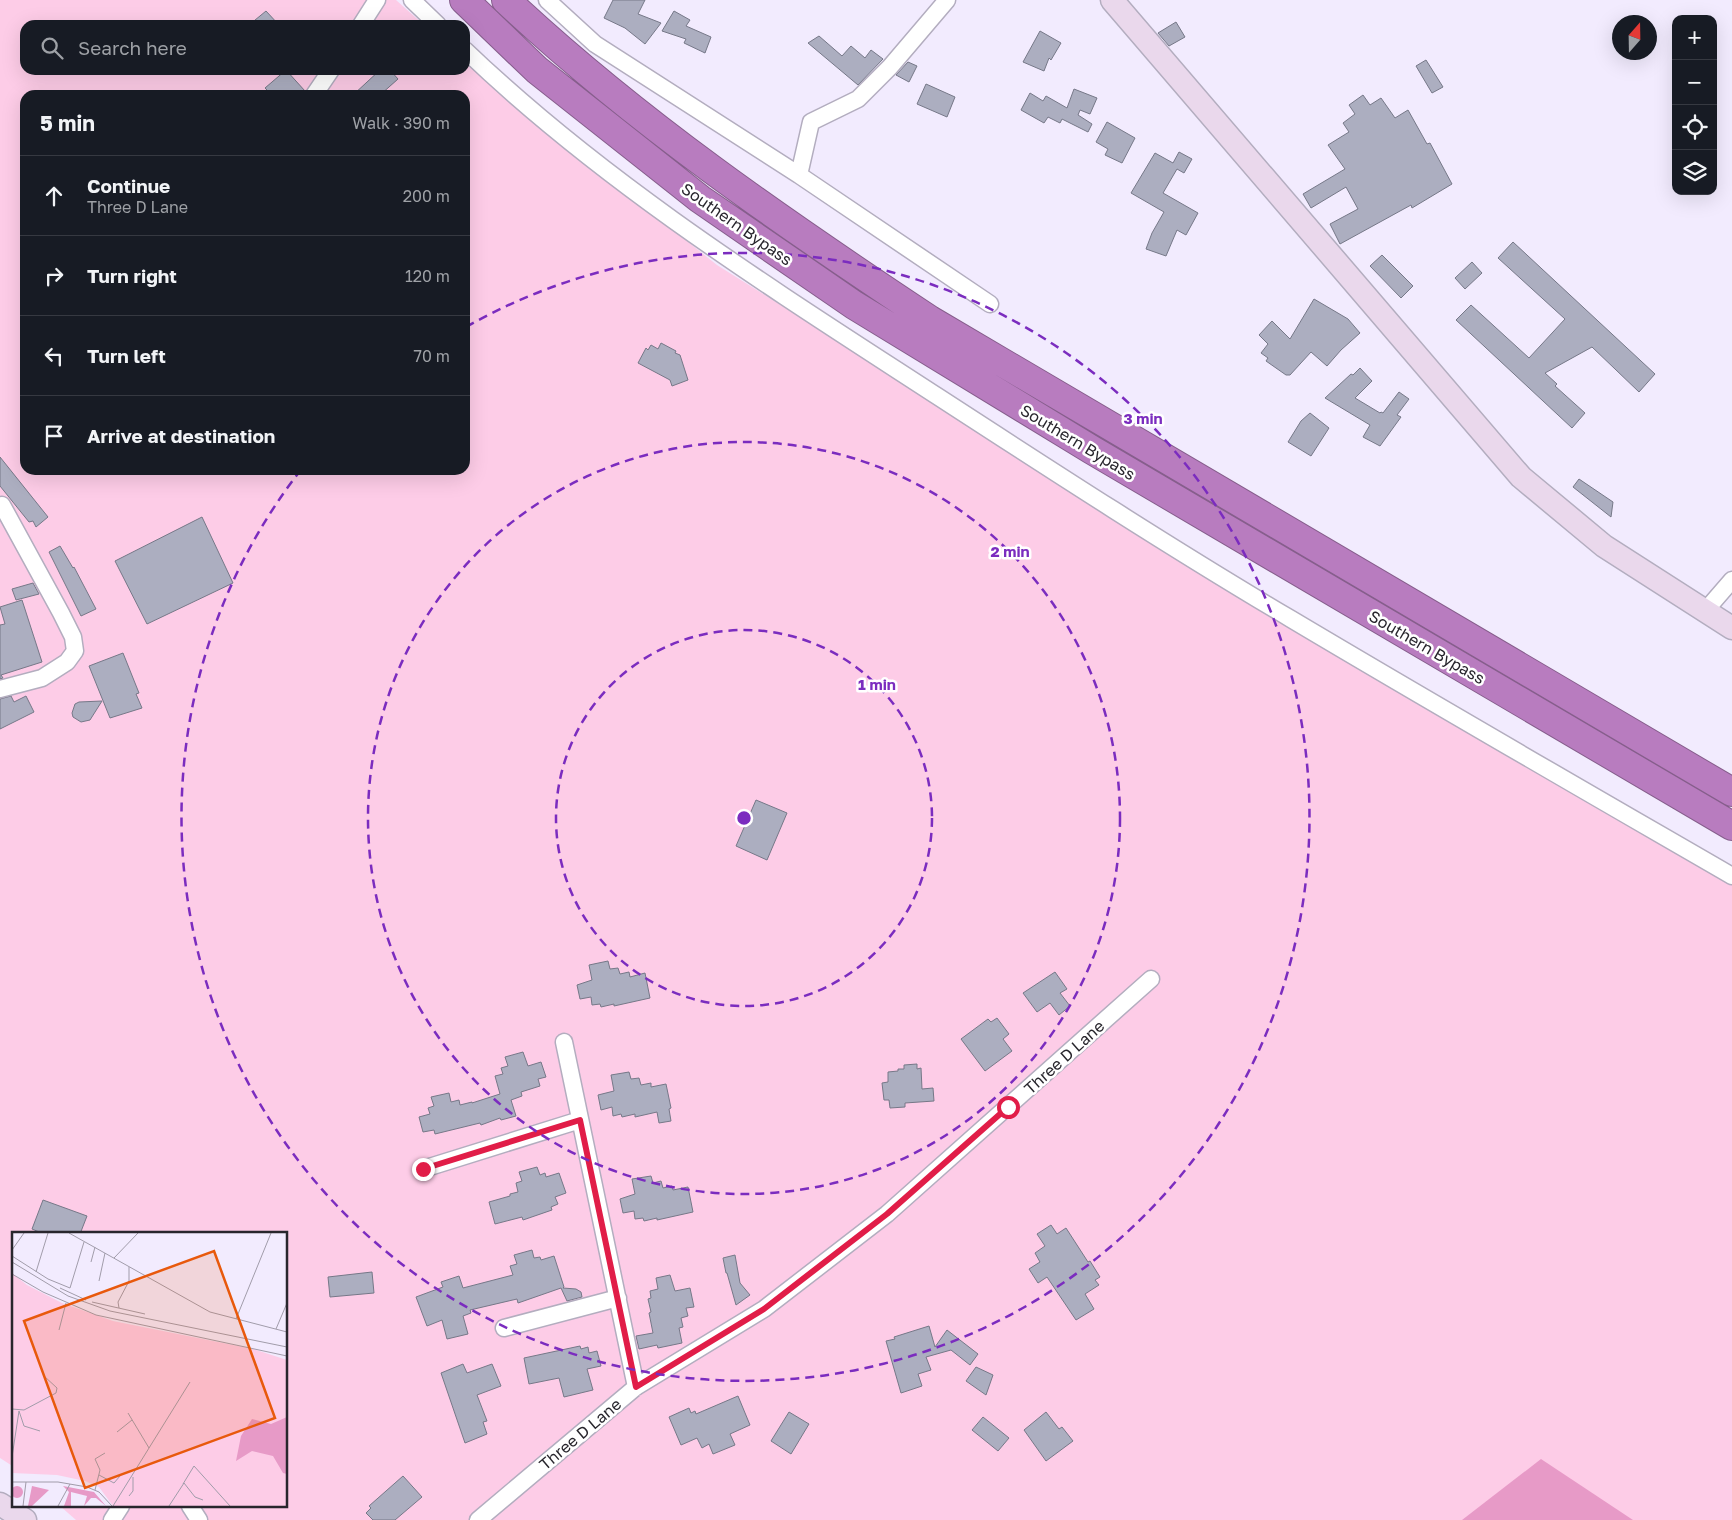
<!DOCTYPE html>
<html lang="en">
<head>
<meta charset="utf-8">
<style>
  body { margin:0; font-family:"Golos Text",sans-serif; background:#242831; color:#f1f3f6 }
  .controls { position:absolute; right:15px; top:15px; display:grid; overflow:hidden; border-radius:10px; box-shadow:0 5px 20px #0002 }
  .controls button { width:45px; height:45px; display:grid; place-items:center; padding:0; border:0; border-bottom:1px solid #363941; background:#171b24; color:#f1f3f6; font:25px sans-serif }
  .compass { position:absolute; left:1612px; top:15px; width:45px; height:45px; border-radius:50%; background:#171b24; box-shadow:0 5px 20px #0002; rotate:20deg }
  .stop { position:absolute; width:15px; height:15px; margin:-11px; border:4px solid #e11d48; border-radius:50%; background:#fff }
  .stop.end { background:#e11d48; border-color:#fff; box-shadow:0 1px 5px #0008 }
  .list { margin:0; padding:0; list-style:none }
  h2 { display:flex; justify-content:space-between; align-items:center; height:65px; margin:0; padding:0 20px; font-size:21px }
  h2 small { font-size:16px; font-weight:400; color:#9ea1a6 }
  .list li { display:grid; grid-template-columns:32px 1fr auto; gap:15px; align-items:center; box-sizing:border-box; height:80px; padding:0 20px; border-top:1px solid #363941 }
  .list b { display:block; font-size:19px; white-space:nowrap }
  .list p { margin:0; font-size:16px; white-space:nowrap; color:#9ea1a6 }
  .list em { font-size:16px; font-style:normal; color:#9ea1a6 }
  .icon { flex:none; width:28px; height:28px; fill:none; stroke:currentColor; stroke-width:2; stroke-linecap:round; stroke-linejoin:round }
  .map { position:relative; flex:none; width:1732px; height:1520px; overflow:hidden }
  .search { position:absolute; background:#171b24; box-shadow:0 5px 20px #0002; left:20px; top:20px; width:450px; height:55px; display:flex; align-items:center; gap:12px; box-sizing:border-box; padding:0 18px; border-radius:15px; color:#9ea1a6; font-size:19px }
  .panel { position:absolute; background:#171b24; box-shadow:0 5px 20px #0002; left:20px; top:90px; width:450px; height:385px; border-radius:15px }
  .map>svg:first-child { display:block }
</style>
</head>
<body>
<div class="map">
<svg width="1732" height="1520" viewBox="0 0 1732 1520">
  <rect width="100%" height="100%" fill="#f2ebfe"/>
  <path fill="#fdcce7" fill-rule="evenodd" d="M0 0H396L424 25H25V70H465V62L489 83 717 265 1128 523 1348 663 1732 884V1520H76L60 1506H286V1234H14V1467L0 1458ZM25 95H465V470H25Z"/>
  <path fill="#e79ac7" d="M1541 1459 1633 1520H1462Z"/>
  <path fill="#acaec0" stroke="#767888" d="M613 0H645L638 14 661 23 645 44 625 28 604 18Z
    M266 11 279 25H249Z
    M674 11 690 20 686 26 711 37 705 53 684 43 686 39 662 31Z
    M1176 22 1185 37 1169 46 1158 33Z
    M1040 31 1061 43 1051 60 1049 58 1044 71 1023 62Z
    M819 36 842 56 851 46 865 58 871 50 883 59 858 85 808 43Z
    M1426 60 1443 87 1432 93 1416 66Z
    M908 62 917 66 909 82 896 75Z
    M286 70 305 91 304 95H272L265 88Z
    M380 70H390L398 79 380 95H353Z
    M926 84 955 97 947 117 917 104Z
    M1074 89 1097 98 1090 114 1080 110 1078 115 1092 124 1088 132 1062 119 1060 123 1048 117 1044 123 1021 110 1030 93 1043 101 1046 96 1067 108Z
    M1363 95 1370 105 1381 98 1395 118 1408 110 1427 144 1430 143 1452 184 1412 208 1411 205 1340 244 1330 224 1358 209 1346 187 1311 208 1303 194 1345 169 1328 145 1349 132 1343 123 1355 114 1349 105Z
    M1107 122 1135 138 1122 163 1105 155 1108 149 1096 142Z
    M1179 152 1192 159 1184 173 1177 169 1163 193 1198 213 1186 235 1177 230 1166 256 1146 249 1152 233 1164 212 1131 193 1155 153 1173 163Z
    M1513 242 1655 374 1639 392 1592 347 1545 373 1557 384 1555 386 1585 413 1572 428 1456 320 1471 305 1529 358 1565 319 1498 258Z
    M1382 255 1413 286 1401 298 1370 266Z
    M1472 262 1482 273 1465 289 1455 278Z
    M1314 299 1348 319 1360 333 1341 350 1327 366 1311 352 1290 375H1286L1266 361 1268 358 1261 353 1268 344 1259 335 1272 321 1290 339Z
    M661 343 676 351 675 353 680 355 688 380 672 386 670 380 638 363 646 348 648 350 651 345 658 349Z
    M1360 368 1372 381 1355 398 1380 413 1381 412 1383 413 1399 392 1409 399 1397 415 1401 417 1380 446 1363 437 1370 425 1325 398 1351 374 1353 375Z
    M1310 413 1329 428 1311 456 1288 442 1301 421Z
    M0 457 48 517 36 527 33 521 29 522 0 486Z
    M1579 479 1613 502 1611 517 1573 487Z
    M202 517 233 583 147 624 115 561Z
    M60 546 73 568 74 567 96 609 81 616 49 552Z
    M33 583 39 594 16 600 12 589Z
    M22 600 42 662 1 675 3 678 0 679V625L5 624 0 607Z
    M123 653 139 693 136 694 142 708 110 718 89 666Z
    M11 696 14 702 26 696 34 712 0 729V699Z
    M102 701 90 720 81 722 73 717 72 713 75 704 79 702Z
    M756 800 787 813 767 860 736 846Z
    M608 961 610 969 618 968 620 974 629 972 630 977 645 973 650 998 614 1006V1004L601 1007 600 1004 592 1005 591 997 580 999 577 985 592 980 589 965Z
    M1055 972 1067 989 1060 993 1070 1006 1059 1015 1050 1003 1037 1012 1023 993Z
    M997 1018 1009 1034 1003 1039 1012 1051 985 1071 961 1039 988 1019 991 1022Z
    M523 1052 528 1066 541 1062 546 1077 538 1079 540 1086 521 1092 522 1096 511 1100 516 1116 501 1120 500 1118 481 1125 480 1123 435 1134 434 1130 423 1132 419 1117 430 1114 428 1108 434 1106 431 1097 449 1093 451 1102 459 1100 460 1105 472 1102V1103L500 1094 495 1076 503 1074 501 1068 508 1066 505 1057Z
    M917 1064V1069L921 1068 922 1089 933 1088 934 1101 905 1103V1107L890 1108 889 1100H884L882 1083 888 1082V1072L898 1071V1069H904V1065Z
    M629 1072 631 1079 639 1078 641 1085 651 1083V1087L666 1084 671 1108 669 1109 671 1121 659 1123 657 1112 635 1117V1114L622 1117 621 1114 613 1116 612 1107 601 1110 598 1095 614 1091 611 1075Z
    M537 1167 540 1175 545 1173 546 1177 559 1173 566 1193 555 1197 558 1204 551 1207 552 1210 523 1220 522 1217 495 1224 489 1202 510 1196V1194L518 1192 516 1183 522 1181 519 1172Z
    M651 1176 653 1183 661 1181 663 1188 672 1186 673 1190 688 1187 693 1212 657 1220V1218L644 1221 643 1218 635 1219 634 1211 623 1213 620 1199 635 1194 632 1179Z
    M43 1200 87 1216 80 1234H44L32 1229Z
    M1051 1225 1057 1234 1066 1228 1088 1262 1090 1261 1100 1277 1095 1280 1099 1285 1085 1294 1094 1309 1076 1320 1047 1277 1038 1283 1029 1269 1040 1262 1035 1253 1045 1246 1037 1234Z
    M532 1250 534 1258 540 1257 541 1260 554 1256 564 1287 563 1288 576 1289 581 1292 582 1297 567 1301 561 1288 518 1303 517 1299 470 1310 471 1313 463 1316 468 1334 447 1339 442 1320 427 1326 416 1297 443 1287 441 1282 459 1276 463 1288 513 1275 510 1266 517 1264 514 1255Z
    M735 1255 740 1283 750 1295 736 1305 727 1273H726L723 1258Z
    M372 1272 374 1293 330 1297 328 1277Z
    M670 1275 675 1291 690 1288 694 1307 686 1308 688 1316 681 1318 683 1327 679 1328 682 1343 658 1348 657 1345 639 1349 636 1336 653 1333 649 1313 651 1312 648 1299 651 1298 650 1291 658 1289 656 1278Z
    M929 1326 935 1347 947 1330 978 1354 970 1365 951 1350 926 1357 931 1370 918 1374 922 1386 901 1393 886 1341 895 1339 894 1337Z
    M580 1346 581 1349 588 1347 589 1353 597 1351 601 1366 587 1369 593 1390 564 1397 559 1378 529 1384 524 1358Z
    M463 1364 467 1373 492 1364 501 1386 477 1395 487 1421 483 1422 487 1434 465 1443 441 1373Z
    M976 1367 993 1375 986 1395 966 1381Z
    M738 1396 750 1425 730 1434 735 1445 713 1454 709 1444 702 1448 697 1438 681 1445 669 1417 689 1408 691 1413 695 1411 696 1414Z
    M789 1412 809 1424 791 1454 771 1441Z
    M1046 1412 1059 1429 1062 1427 1073 1441 1046 1461 1024 1430Z
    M983 1417 1009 1438 998 1451 972 1430Z
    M403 1476 422 1497 395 1520H373L366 1513 371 1508 369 1506Z"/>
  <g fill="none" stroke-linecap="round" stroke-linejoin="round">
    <defs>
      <path id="street" d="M412 0 438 25
        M547 0 595 44 799 175 990 304
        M361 25 377 0
        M465 50C606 185 774 290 937 396 1054 472 1171 548 1291 619 1437 706 1585 791 1732 876
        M314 95 331 70
        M799 175 811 122 858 99 890 67 947 0
        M1706 610 1732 580
        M0 689 42 678 67 662 75 651 73 637 61 613 2 505
        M564 1042 636 1387
        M423 1169 580 1120
        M504 1328 618 1298
        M190 1506 199 1520
        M112 1520 121 1506
        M478 1520 636 1387 764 1309 887 1214 1151 979"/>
      <path id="secondary" d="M1112 0 1521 477 1604 546 1732 628
        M0 1504 25 1520"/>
      <path id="highway" d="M464 0 537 70 700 199 854 305 1092 450 1732 826
        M506 0C635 121 782 222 930 320L1732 792"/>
    </defs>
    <use href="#street" stroke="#b3adbf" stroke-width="19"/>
    <use href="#secondary" stroke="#b3adbf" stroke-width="25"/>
    <use href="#highway" stroke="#865e8c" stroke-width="30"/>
    <use href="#street" stroke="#fff" stroke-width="16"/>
    <use href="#secondary" stroke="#ead8ec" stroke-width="22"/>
    <use href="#highway" stroke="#b87cbf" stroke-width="28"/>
  </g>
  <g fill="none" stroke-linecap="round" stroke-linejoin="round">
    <path stroke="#e11d48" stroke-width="6" d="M423 1169 580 1120 636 1387 764 1309 887 1214 1008 1107"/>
  </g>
  <g fill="none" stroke="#7b2cbf" stroke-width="2.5" stroke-dasharray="9 6">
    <circle cx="744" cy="818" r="188"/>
    <circle cx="744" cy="818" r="376"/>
    <path d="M466 327A564 564 0 1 1 300 471"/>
  </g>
  <g text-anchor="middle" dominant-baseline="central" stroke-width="5" stroke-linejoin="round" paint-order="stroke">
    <g font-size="16" fill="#28262d" stroke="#fff">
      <text transform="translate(737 224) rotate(35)">Southern Bypass</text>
      <text transform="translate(1078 442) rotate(31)">Southern Bypass</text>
      <text transform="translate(1427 647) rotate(30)">Southern Bypass</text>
      <text transform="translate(1064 1057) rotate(-42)">Three D Lane</text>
      <text transform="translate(580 1434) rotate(-40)">Three D Lane</text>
    </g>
  </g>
  <g transform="translate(12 1232)">
    <rect width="275" height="275" fill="#f2ebfe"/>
    <path d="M0 41 15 53 50 71 101 89 241 117 275 128V274H101L87 255 73 249 45 243 0 241Z" fill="#fdcce7"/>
    <path d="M275 185V242L271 241 261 224 240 219 224 229 229 204 240 187 259 192ZM-1 260a6 6 0 1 1 12 0a6 6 0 1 1-12 0ZM20 254 37 258 20 274H16ZM51 254 82 260 94 274 84 266H79L72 274 75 264 59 260V274H52L57 260Z" fill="#e79ac7"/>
    <path fill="none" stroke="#a19caa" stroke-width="1" d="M57 1 198 80 275 100M0 18 12 1M0 24 36 47 58 56M102 26 126 1M0 30 56 64 98 79 275 115M79 30 83 15M24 40 36 1M0 42 31 60 84 83 275 124M87 49 93 21M48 56 74 68M58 56 72 10M80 70 133 82M107 76 106 70 117 49V35M224 87 259 1M264 97 275 71M47 98 54 71M0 177 12 178 44 161 45 156 32 144M116 181 137 216M105 200 120 188M0 225 7 179 12 194 28 199M87 243 102 251 108 244M0 250H46L75 255 87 260 100 274M171 252 182 234 218 274M83 258 88 238 83 227 93 221M117 264 121 259V245M11 274 14 250M46 274 58 252M101 274 178 150M157 274 172 251 183 265 191 268"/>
    <path fill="#e8590c" fill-opacity="0.15" stroke="#e8590c" stroke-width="2.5" d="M202 19 263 186 73 256 12 89Z"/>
    <rect width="275" height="275" fill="none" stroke="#28262d" stroke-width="2.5"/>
  </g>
  <circle cx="744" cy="818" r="8" fill="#7b2cbf" stroke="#fff" stroke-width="2.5"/>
  <g font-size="15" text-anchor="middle" font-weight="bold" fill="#7b2cbf" stroke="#fff" stroke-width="5" stroke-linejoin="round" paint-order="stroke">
    <text x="1143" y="424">3 min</text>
    <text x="1010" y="557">2 min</text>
    <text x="877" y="690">1 min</text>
  </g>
</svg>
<div class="controls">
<button>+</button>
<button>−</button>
<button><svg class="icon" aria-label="locate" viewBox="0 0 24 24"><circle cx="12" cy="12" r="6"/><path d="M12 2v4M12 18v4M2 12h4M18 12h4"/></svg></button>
<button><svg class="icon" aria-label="layers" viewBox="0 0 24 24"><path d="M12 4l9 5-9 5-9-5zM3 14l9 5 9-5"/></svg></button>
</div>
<svg class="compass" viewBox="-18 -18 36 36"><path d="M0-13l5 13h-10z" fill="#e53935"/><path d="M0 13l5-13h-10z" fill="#9ea1a6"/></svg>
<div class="stop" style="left:1008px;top:1107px"></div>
<div class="stop end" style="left:423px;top:1169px"></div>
<div class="search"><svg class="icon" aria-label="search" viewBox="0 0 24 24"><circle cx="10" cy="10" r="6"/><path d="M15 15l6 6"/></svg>Search here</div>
<section class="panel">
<h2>5 min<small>Walk · 390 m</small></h2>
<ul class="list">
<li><svg class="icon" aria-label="ahead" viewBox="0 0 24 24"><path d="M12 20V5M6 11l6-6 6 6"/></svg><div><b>Continue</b><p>Three D Lane</p></div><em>200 m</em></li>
<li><svg class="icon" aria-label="right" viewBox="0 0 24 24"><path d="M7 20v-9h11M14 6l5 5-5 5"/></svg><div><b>Turn right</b></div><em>120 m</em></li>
<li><svg class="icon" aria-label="left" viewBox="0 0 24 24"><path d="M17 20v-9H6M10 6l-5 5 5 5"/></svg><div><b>Turn left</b></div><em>70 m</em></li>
<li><svg class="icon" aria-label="arrive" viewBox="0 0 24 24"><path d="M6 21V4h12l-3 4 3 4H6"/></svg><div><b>Arrive at destination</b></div></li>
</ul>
</section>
</div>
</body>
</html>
